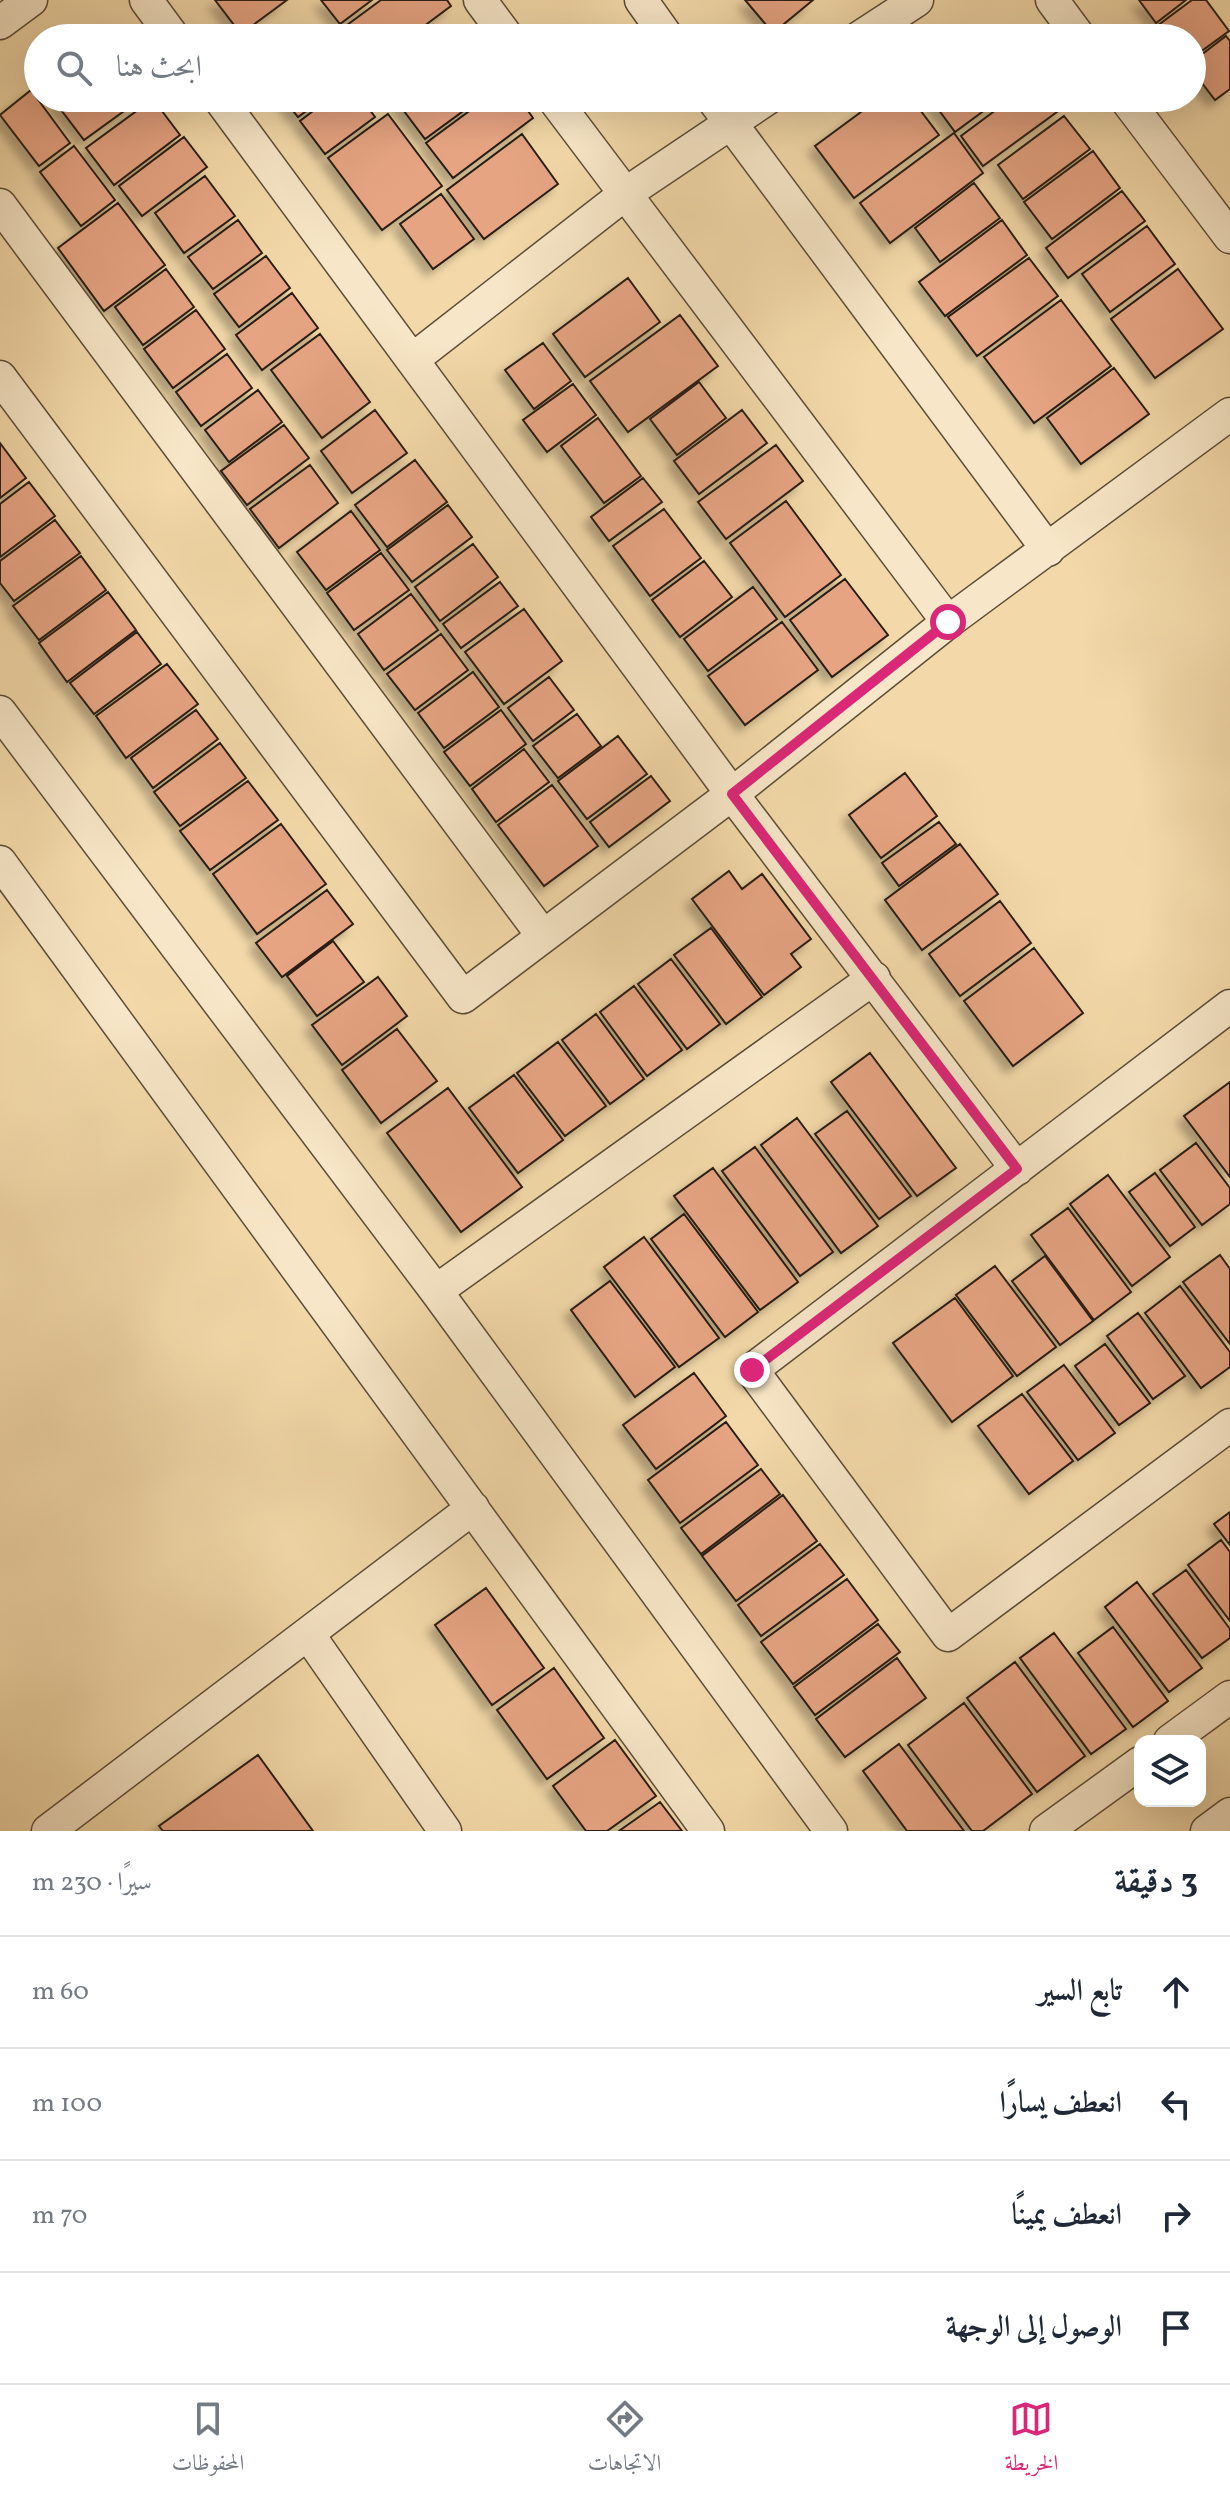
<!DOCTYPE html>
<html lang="ar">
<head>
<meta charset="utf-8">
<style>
  body { margin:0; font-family:Vollkorn,Amiri,serif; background:#f2f2f3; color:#1f2937; direction:rtl }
  .controls { position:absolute; right:24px; bottom:24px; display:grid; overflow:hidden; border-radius:16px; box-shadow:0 8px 32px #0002 }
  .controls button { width:72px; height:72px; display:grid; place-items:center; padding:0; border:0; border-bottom:2px solid #e0e1e3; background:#fff; color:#1f2937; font:40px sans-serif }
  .stop { position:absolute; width:24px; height:24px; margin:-18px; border:6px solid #db2777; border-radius:50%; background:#fff }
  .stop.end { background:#db2777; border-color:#fff; box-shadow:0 2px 8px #0008 }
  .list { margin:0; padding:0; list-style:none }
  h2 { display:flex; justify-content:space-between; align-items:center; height:104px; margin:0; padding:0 32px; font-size:34px }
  h2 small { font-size:26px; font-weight:400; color:#747a83 }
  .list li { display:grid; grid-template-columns:52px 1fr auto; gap:24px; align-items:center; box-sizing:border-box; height:112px; padding:0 32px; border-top:2px solid #e0e1e3 }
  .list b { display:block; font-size:30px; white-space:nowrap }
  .list em { font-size:26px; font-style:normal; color:#747a83 }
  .icon { flex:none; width:44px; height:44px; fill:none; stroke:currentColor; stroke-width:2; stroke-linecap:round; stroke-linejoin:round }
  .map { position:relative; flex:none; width:1230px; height:1831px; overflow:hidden; direction:ltr }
  .search { position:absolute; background:#fff; box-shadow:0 8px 32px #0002; left:24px; right:24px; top:24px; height:88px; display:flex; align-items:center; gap:20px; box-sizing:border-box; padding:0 28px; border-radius:44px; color:#747a83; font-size:30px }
  .sheet { height:552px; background:#fff }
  nav { display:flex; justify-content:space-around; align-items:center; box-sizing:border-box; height:112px; border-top:2px solid #e0e1e3; background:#fff; font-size:22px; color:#747a83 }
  nav a { display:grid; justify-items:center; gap:4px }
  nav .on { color:#db2777 }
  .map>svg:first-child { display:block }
</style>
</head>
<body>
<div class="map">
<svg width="1230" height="1831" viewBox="0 0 1230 1831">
  <defs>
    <filter id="shadow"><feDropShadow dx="-7" dy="7" stdDeviation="4" flood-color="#0004"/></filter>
  </defs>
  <rect width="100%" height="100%" fill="#f3d9a9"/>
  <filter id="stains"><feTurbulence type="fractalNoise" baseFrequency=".0025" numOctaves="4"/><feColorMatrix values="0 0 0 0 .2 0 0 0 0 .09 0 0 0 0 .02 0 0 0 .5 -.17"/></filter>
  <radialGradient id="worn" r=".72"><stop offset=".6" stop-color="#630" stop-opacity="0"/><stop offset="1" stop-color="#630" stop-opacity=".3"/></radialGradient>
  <path fill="#e6a483" stroke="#291e12" stroke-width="2" filter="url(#shadow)" d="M215 0H287L241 34Z
    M321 0H372L340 24Z
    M381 0H447L451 6 408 38H350L343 28Z
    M745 0H813L773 33Z
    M1139 0H1186L1156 23Z
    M1192 0H1206L1229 31 1192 58V38H1147L1145 35Z
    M433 25 443 38H416Z
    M1226 36 1230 41V89L1215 100 1192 70V62Z
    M31 90 70 143 39 166 0 115Z
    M52 98H142L84 140Z
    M283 98H324L298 117Z
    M330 98H361L375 117 325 154 300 121Z
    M405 98H481L425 139 398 103Z
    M487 98H519L533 118 453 178 426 143Z
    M880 98H911L939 135 854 198 815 146Z
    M930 98H1001L955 132Z
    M1012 98H1053L1061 109 983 166 961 136Z
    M153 99 180 135 114 185 86 148Z
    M388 114 442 186 382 230 328 158Z
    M1064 116 1090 149 1023 199 998 165Z
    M954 133 983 173 890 243 860 203Z
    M522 134 558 184 484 239 447 190Z
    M184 137 207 167 142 216 119 186Z
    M74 146 115 200 81 226 40 172Z
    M1093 151 1120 188 1052 239 1024 202Z
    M205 176 235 216 184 253 155 213Z
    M974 183 1000 218 940 262 915 228Z
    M1122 191 1145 221 1068 278 1046 248Z
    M441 194 474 239 433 269 400 224Z
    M118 203 165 265 104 311 58 248Z
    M238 220 262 253 213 289 188 257Z
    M1002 220 1027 255 945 316 919 282Z
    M1147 226 1175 264 1110 312 1082 274Z
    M266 256 290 288 239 327 214 294Z
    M1029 258 1058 296 977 356 948 317Z
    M166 269 194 307 143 345 115 307Z
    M1178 269 1223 329 1155 378 1111 319Z
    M628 278 660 322 585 377 553 334Z
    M292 293 318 328 262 370 236 335Z
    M1061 300 1111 366 1034 423 984 357Z
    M196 310 225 349 173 388 144 349Z
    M680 315 718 366 628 432 590 381Z
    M320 334 370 402 322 438 271 370Z
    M543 343 571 381 534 409 505 370Z
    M227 354 252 388 201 426 176 392Z
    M1114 368 1149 414 1081 464 1047 418Z
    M699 382 726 418 677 455 650 419Z
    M573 384 596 415 547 452 523 420Z
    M258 390 282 422 229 462 205 430Z
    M375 410 407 453 352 493 321 451Z
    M742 410 767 443 699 494 674 461Z
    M598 418 641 476 604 503 561 446Z
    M284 425 309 458 247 505 221 471Z
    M0 443 26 478 0 498Z
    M776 445 803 481 726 539 698 502Z
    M415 460 447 502 387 547 355 505Z
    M310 465 338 503 279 548 250 509Z
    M643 478 662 502 609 541 591 517Z
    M29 482 55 516 0 557V504Z
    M786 501 841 575 785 617 730 543Z
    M448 505 472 537 412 582 387 550Z
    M664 509 701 558 650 596 613 546Z
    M351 511 380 550 326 590 297 552Z
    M55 520 80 553 14 601 0 583V561Z
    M473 544 498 577 440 621 415 587Z
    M381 553 409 590 354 630 327 593Z
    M81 556 106 590 39 640 13 606Z
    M704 561 732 597 680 637 652 600Z
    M845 579 888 635 832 677 790 620Z
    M500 582 518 606 461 648 443 624Z
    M753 587 777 619 708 671 684 639Z
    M108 592 136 630 67 682 39 643Z
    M411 594 438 630 384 670 358 634Z
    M524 609 562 661 504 704 465 652Z
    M782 622 818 670 745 725 708 676Z
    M137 632 161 664 94 714 70 683Z
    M441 634 468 670 415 710 387 674Z
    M167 664 198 704 126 758 96 716Z
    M473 672 499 707 444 748 418 713Z
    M549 677 574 710 533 741 508 708Z
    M196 710 218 739 153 788 131 758Z
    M501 710 526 744 470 786 444 752Z
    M577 714 601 746 558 778 533 746Z
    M618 736 647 774 587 819 558 781Z
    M220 743 246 778 180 826 154 792Z
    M524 749 549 782 496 822 472 789Z
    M905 773 937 816 881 858 849 815Z
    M651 776 670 801 609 847 590 822Z
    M248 781 278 820 210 870 180 831Z
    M552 785 598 846 544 886 498 825Z
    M939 822 956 844 899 886 882 863Z
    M281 824 326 884 257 934 213 874Z
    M960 844 998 894 922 950 885 900Z
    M729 871 742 889 762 874 811 939 791 954 801 967 764 995 692 899Z
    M327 890 353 924 282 977 256 943Z
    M1000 901 1031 943 960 996 929 954Z
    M711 928 762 997 726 1024 674 955Z
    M333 941 364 982 317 1016 287 976Z
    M1034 948 1083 1013 1013 1066 964 1001Z
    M671 959 720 1024 687 1049 638 984Z
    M378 977 407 1016 342 1065 312 1025Z
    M634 986 682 1050 647 1076 600 1012Z
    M596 1014 644 1079 610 1104 562 1040Z
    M397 1029 437 1081 381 1123 342 1070Z
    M558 1042 606 1106 565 1136 517 1073Z
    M870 1053 956 1168 917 1196 831 1082Z
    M514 1075 563 1140 518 1173 469 1108Z
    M1230 1082V1177L1184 1116Z
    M448 1088 522 1187 461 1232 387 1133Z
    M847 1111 911 1196 879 1219 815 1134Z
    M797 1118 878 1226 841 1253 761 1145Z
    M1196 1143 1230 1188V1204L1202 1225 1160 1170Z
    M755 1147 833 1252 800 1276 722 1171Z
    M713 1168 798 1282 760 1310 674 1196Z
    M1155 1173 1195 1227 1170 1246 1129 1192Z
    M1108 1175 1170 1257 1132 1286 1070 1204Z
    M1068 1208 1131 1292 1094 1320 1031 1235Z
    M684 1214 758 1312 725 1337 651 1239Z
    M644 1237 719 1338 679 1367 604 1267Z
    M1220 1255 1230 1269V1344L1183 1282Z
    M1045 1256 1093 1321 1060 1345 1012 1281Z
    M995 1266 1056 1347 1017 1376 956 1295Z
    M610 1281 675 1367 635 1397 571 1310Z
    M1180 1286 1230 1352V1367L1201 1388 1145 1313Z
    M955 1298 1013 1376 952 1422 893 1343Z
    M1138 1313 1185 1376 1153 1399 1107 1336Z
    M1105 1344 1150 1403 1119 1425 1075 1366Z
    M1064 1365 1115 1433 1078 1460 1027 1392Z
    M694 1373 726 1416 656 1469 623 1425Z
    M1022 1394 1073 1461 1029 1494 978 1426Z
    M726 1422 758 1465 680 1523 648 1480Z
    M761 1469 780 1494 701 1554 681 1528Z
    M783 1495 817 1541 736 1601 702 1556Z
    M1230 1512V1545L1214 1524Z
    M1221 1540 1230 1552V1621L1188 1565Z
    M820 1544 844 1575 761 1636 738 1605Z
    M1186 1570 1230 1629V1638L1202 1658 1153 1594Z
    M847 1579 878 1620 793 1684 761 1642Z
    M1137 1582 1202 1668 1169 1692 1105 1607Z
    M486 1588 544 1668 492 1705 435 1625Z
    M878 1624 900 1652 815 1715 794 1687Z
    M1113 1627 1168 1701 1133 1727 1078 1653Z
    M1054 1633 1126 1729 1091 1754 1020 1658Z
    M897 1658 926 1698 845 1757 816 1719Z
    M1015 1662 1085 1756 1037 1792 967 1698Z
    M554 1668 604 1738 547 1779 497 1710Z
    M964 1703 1032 1794 983 1831H972L908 1745Z
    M615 1740 656 1796 607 1831H586L553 1786Z
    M899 1744 964 1831H907L863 1771Z
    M258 1755 313 1831H163L159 1826Z
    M660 1802 682 1831H619Z"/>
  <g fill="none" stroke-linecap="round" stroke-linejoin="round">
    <defs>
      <path id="minor" d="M146 0 174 38
        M480 0 508 38
        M641 0 668 38
        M1052 0 1080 38
        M0 23 31 0
        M859 38 917 0
        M219 98 732 794 1017 1169
        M553 98 948 622
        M712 98 1048 550
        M1125 98 1230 237
        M0 205 543 936
        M412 360 625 194 768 98
        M0 377 463 997 732 794 948 622 1230 414
        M0 712 436 1291 831 1831
        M0 862 708 1831
        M1230 1006 752 1370 948 1635 1230 1425
        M436 1291 874 978
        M308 1634 445 1831
        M1170 1741 1230 1697
        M48 1831 473 1508
        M1046 1831 1140 1763
        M1207 1831 1230 1814"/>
    </defs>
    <use href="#minor" stroke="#5c4d38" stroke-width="35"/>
    <use href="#minor" stroke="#f7e6c7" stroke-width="32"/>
  </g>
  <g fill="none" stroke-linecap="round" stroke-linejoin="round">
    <path stroke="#db2777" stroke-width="10" d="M752 1370 1017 1169 732 794 948 622"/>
  </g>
  <rect width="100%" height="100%" filter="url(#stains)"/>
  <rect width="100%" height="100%" fill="url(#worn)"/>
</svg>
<div class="controls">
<button><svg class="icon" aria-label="layers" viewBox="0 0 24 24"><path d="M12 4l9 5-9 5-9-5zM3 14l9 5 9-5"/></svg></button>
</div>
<div class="stop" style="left:948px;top:622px"></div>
<div class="stop end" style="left:752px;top:1370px"></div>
<div class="search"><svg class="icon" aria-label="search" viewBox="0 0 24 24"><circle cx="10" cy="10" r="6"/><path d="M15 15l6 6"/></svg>ابحث هنا</div>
</div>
<section class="sheet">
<h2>3 دقيقة<small>سيرًا · 230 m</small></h2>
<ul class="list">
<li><svg class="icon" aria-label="ahead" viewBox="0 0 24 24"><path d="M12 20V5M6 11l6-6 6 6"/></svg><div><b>تابع السير</b></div><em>60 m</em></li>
<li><svg class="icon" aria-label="left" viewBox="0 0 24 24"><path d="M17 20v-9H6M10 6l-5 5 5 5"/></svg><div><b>انعطف يسارًا</b></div><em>100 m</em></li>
<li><svg class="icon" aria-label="right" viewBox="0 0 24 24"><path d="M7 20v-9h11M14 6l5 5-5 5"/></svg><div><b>انعطف يمينًا</b></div><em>70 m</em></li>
<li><svg class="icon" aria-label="arrive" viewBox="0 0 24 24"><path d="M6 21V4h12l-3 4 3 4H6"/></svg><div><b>الوصول إلى الوجهة</b></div></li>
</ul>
</section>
<nav>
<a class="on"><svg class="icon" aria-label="map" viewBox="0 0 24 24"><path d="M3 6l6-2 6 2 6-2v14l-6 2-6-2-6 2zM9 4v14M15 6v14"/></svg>الخريطة</a>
<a><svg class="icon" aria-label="directions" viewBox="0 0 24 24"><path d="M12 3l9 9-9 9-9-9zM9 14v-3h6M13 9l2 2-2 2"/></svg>الاتجاهات</a>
<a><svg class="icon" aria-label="saved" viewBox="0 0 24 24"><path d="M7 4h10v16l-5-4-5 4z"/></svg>المحفوظات</a>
</nav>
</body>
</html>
